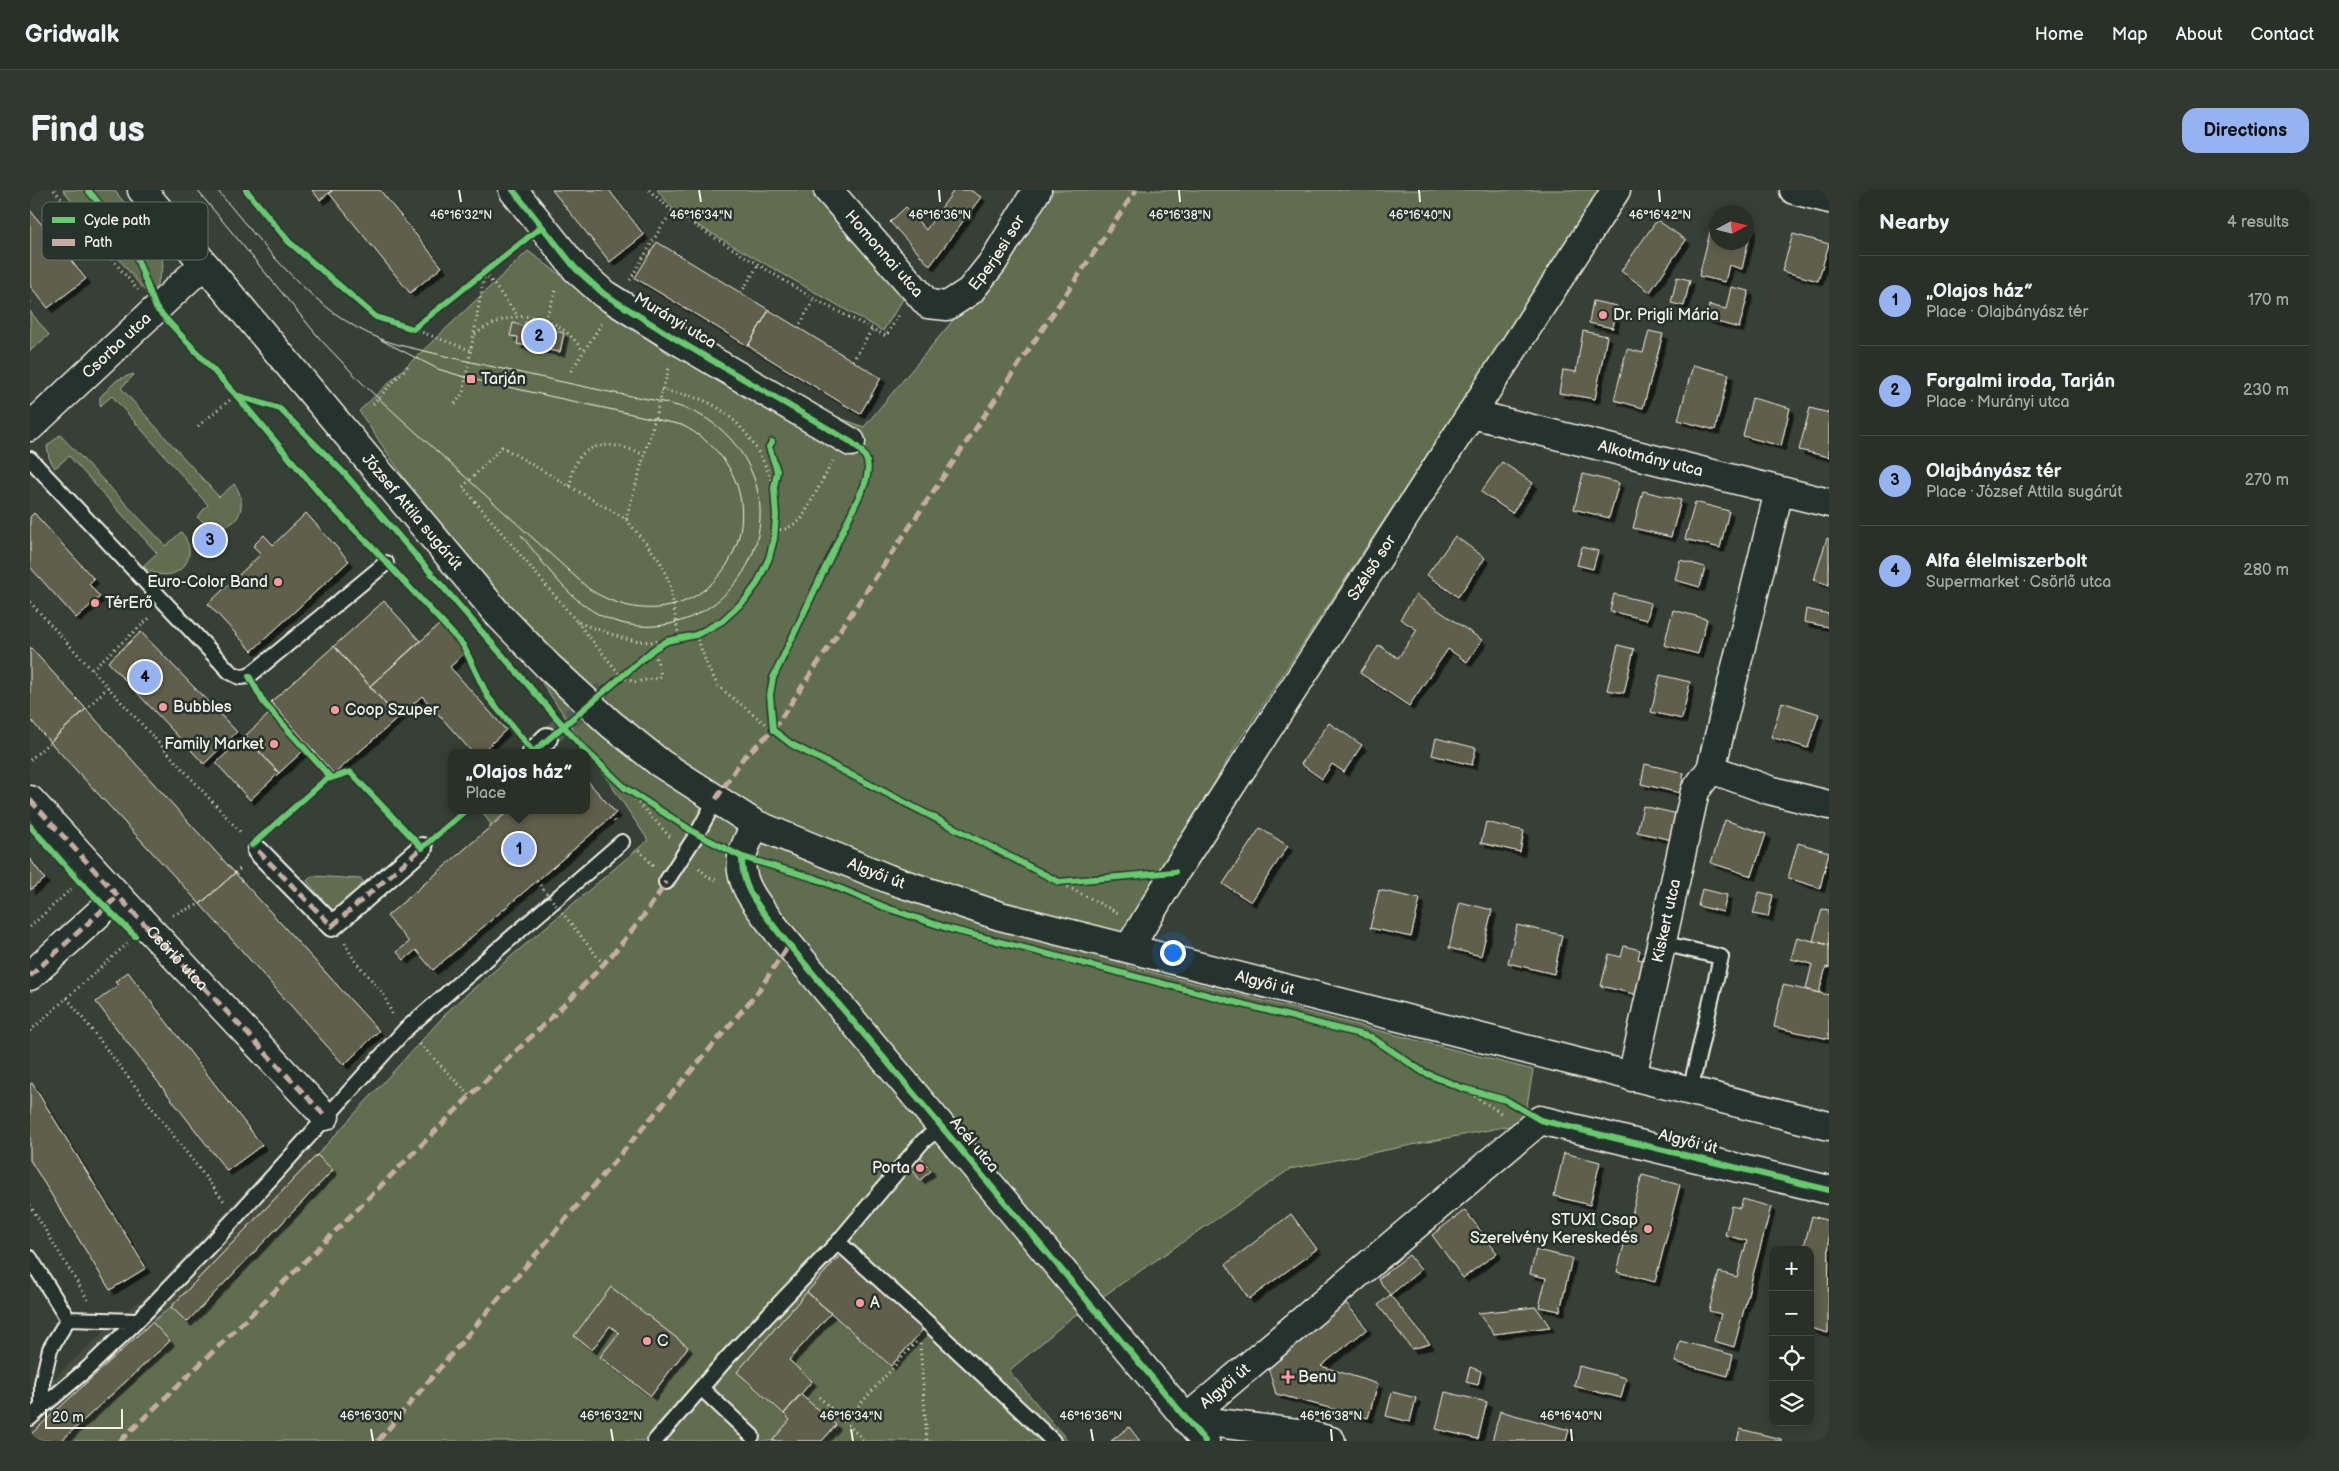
<!DOCTYPE html>
<html lang="en">
<head>
<meta charset="utf-8">
<style>
  body { margin:0; font-family:"Balsamiq Sans",sans-serif; background:#313830; color:#f1f3f6 }
  .controls { position:absolute; right:15px; bottom:15px; display:grid; overflow:hidden; border-radius:10px; box-shadow:0 2px 12px #0003 }
  .controls button { width:45px; height:45px; display:grid; place-items:center; padding:0; border:0; border-bottom:1px solid #454b45; background:#293028; color:#f1f3f6; font:25px sans-serif }
  .compass { position:absolute; left:1679px; top:15px; width:45px; height:45px; border-radius:50%; background:#293028; box-shadow:0 2px 12px #0003; rotate:83deg }
  .scale { position:absolute; left:15px; bottom:12px; width:78px; box-sizing:border-box; padding-left:5px; border:2px solid #f4f1e8; border-top:0; font-size:14px; line-height:18px; white-space:nowrap; color:#f4f1e8; -webkit-text-stroke:4px #26332d; paint-order:stroke }
  .you { position:absolute; left:1142px; top:762px; width:18px; height:18px; margin:-12px; border:4px solid #fff; border-radius:50%; background:#1a73e8; box-shadow:0 0 0 8px #1a73e833 }
  .badge { display:grid; place-items:center; width:32px; height:32px; border-radius:50%; background:#95b2f1; color:#111; font-size:16px; font-weight:700 }
  .pin { position:absolute; translate:-50% -50%; border:2px solid #fff; box-shadow:0 1px 5px #0006 }
  .popup { position:absolute; left:418px; top:559px; width:142px; height:65px; box-sizing:border-box; display:grid; place-content:center; border-radius:10px; background:#293028; filter:drop-shadow(0 1px 4px #0005); font-size:16px; white-space:nowrap; color:#a5a9a8 }
  .popup b { font-size:19px; color:#f1f3f6 }
  .popup::after { content:''; position:absolute; left:50%; top:100%; margin-left:-10px; border:10px solid transparent; border-top-color:#293028 }
  .list { margin:0; padding:0; list-style:none }
  h2 { display:flex; justify-content:space-between; align-items:center; height:65px; margin:0; padding:0 20px; font-size:21px }
  h2 small { font-size:16px; font-weight:400; color:#a5a9a8 }
  .list li { display:grid; grid-template-columns:32px 1fr auto; gap:15px; align-items:center; box-sizing:border-box; height:90px; padding:0 20px; border-top:1px solid #454b45 }
  .list b { display:block; font-size:19px; white-space:nowrap }
  .list p { margin:0; font-size:16px; white-space:nowrap; color:#a5a9a8 }
  .list em { font-size:16px; font-style:normal; color:#a5a9a8 }
  .icon { flex:none; width:28px; height:28px; fill:none; stroke:currentColor; stroke-width:2; stroke-linecap:round; stroke-linejoin:round }
  .map { position:relative; flex:none; width:1799px; height:1251px; overflow:hidden; border-radius:15px }
  header { display:flex; align-items:center; gap:30px; box-sizing:border-box; height:70px; padding:0 25px; background:#293028; border-bottom:1px solid #454b45 }
  header strong { font-size:24px }
  nav { display:flex; gap:28px; margin-inline-start:auto; font-size:18px }
  .intro { display:flex; align-items:center; justify-content:space-between; box-sizing:border-box; height:120px; padding:0 30px }
  h1 { margin:0; font-size:35px }
  .button { padding:12px 22px; border-radius:15px; background:#95b2f1; color:#111; font-size:18px; font-weight:700 }
  main { display:flex; gap:30px; padding:0 30px }
  aside { flex:1; background:#293028; border-radius:15px; box-shadow:0 2px 12px #0003 }
  .map>svg:first-child { display:block }
</style>
</head>
<body>
<header>
<strong>Gridwalk</strong>
<nav><a>Home</a><a>Map</a><a>About</a><a>Contact</a></nav>
</header>
<div class="intro"><h1>Find us</h1><a class="button">Directions</a></div>
<main>
<div class="map">
<svg width="1799" height="1251" viewBox="0 0 1799 1251">
  <defs>
    <filter id="shadow"><feDropShadow dx="4.5" dy="4.5" stdDeviation="0" flood-color="#0009"/></filter>
  </defs>
  <rect width="100%" height="100%" fill="#374036"/>
  <filter id="ink" filterUnits="userSpaceOnUse"><feTurbulence type="fractalNoise" baseFrequency=".02" numOctaves="2"/><feDisplacementMap in="SourceGraphic" scale="10" xChannelSelector="R" yChannelSelector="G"/><feConvolveMatrix kernelMatrix="1 2 1 2 8 2 1 2 1" color-interpolation-filters="sRGB"/></filter>
  <g filter="url(#ink)">
    <path fill="#474c3f" d="M266 947 287 965 141 1117 0 1245V1210L99 1119 119 1104Z"/>
    <path fill="#606d4f" stroke="#aaaf9c" d="M33 0H84L131 57 133 77 127 95 118 105Z
      M627 0H788L875 106 853 141 646 23Z
      M1023 0H1571L1207 554 1136 676 1097 776 1503 880 1494 933 1260 979 1041 1128 979 1181 1038 1251H0L122 1132 141 1117 287 965 423 816 618 650 329 221 498 61 637 163 834 237 1005 32Z
      M0 121 19 145 0 161Z
      M103 184 104 185 91 198 189 307 204 294C219 312 210 341 184 336 177 335 172 331 167 327L178 315 82 206 70 216V207L87 190Z
      M30 245 136 356 151 342C175 370 141 400 113 376L127 363 39 266 25 278 19 268 17 256Z
      M451 620H478L461 635Z
      M282 686 331 689 336 695 304 723 277 691Z"/>
    <path fill="#605f4b" stroke="#f4f1e8" filter="url(#shadow)" d="M282 0H303L290 10Z
      M303 0H350L412 77 380 103 299 3Z
      M522 0H579L614 45 580 72Z
      M924 0H940L951 7 900 76 860 32 876 17 896 40Z
      M0 20 56 89 18 118 0 96Z
      M1684 26 1686 27V52H1716V34L1722 36 1712 79 1699 75 1695 92 1669 86Z
      M1627 30 1656 50 1620 102 1591 81Z
      M1763 44 1799 54 1788 91 1752 81Z
      M627 52 739 120 718 156 605 88Z
      M1647 87 1660 90 1654 116 1641 113Z
      M1701 97 1719 101 1709 138 1676 129 1679 115 1696 119Z
      M1563 111 1587 116 1583 138 1559 133Z
      M739 120 851 188 830 224 718 156Z
      M495 132 523 137 522 140 534 143 530 162 506 158 507 153 499 151 498 156 487 154 488 147 480 146 483 133 494 136Z
      M1553 141 1577 146 1565 209 1529 203 1533 180 1546 182Z
      M1619 141 1633 144 1613 218 1584 210 1597 159 1613 163Z
      M1663 175 1699 184 1685 240 1648 230Z
      M1722 208 1760 218 1751 256 1713 246Z
      M1780 218 1799 223V267L1769 260Z
      M1472 272 1503 293 1482 323 1451 302Z
      M1553 284 1589 293 1579 328 1544 319Z
      M1613 301 1651 310 1641 347 1603 338Z
      M1665 312 1699 321 1690 358 1655 349Z
      M4 323 64 389 59 394 70 407 46 428 0 377V327Z
      M276 323 319 371 222 461 178 414 231 364 223 356 234 345 243 355Z
      M1425 346 1455 368 1428 407 1397 385Z
      M1797 348 1799 349V395L1784 390Z
      M1552 357 1568 361 1563 379 1547 375Z
      M1650 370 1675 377 1670 397 1645 390Z
      M1584 404 1621 413 1617 430 1580 421Z
      M1386 405 1452 450 1437 472 1418 459 1379 516 1330 483 1349 455 1368 468 1387 440 1370 429Z
      M354 411 390 451 340 496 304 456Z
      M1776 419 1799 424V437L1774 432Z
      M1643 420 1677 429 1668 464 1634 455Z
      M410 434 435 463 420 477 476 540 451 563H443L392 506 368 528 340 496Z
      M111 442 207 542 174 574 78 472Z
      M1588 455 1604 459 1594 503 1577 500Z
      M304 456 368 528 304 584 241 512Z
      M0 457 56 519 20 552 0 529Z
      M1630 485 1660 492 1652 529 1621 522Z
      M1752 512 1789 524 1778 558 1741 547Z
      M56 519 205 683 170 714 20 552Z
      M239 524 273 561 249 583 215 546Z
      M1299 533 1332 555 1314 582 1302 574 1292 589 1271 574Z
      M215 546 249 583 220 610 186 573Z
      M1406 548 1446 558 1442 575 1402 565Z
      M1615 574 1654 583 1650 603 1611 594Z
      M556 589 586 623 403 780 386 760 374 770 367 762 379 752 357 726 480 620H556Z
      M1613 616 1648 624 1642 650 1607 642Z
      M1695 630 1736 644 1722 686 1681 673Z
      M1456 632 1494 641 1490 662 1451 653Z
      M1230 638 1258 656 1221 712 1193 694Z
      M1768 653 1799 662 1790 698 1758 688Z
      M0 669 15 689 0 700Z
      M205 683 349 841 314 875 170 714Z
      M1672 699 1697 705 1693 722 1668 716Z
      M1349 700 1390 709 1381 747 1340 738Z
      M1729 702 1743 705 1738 727 1723 724Z
      M1430 712 1462 720 1451 766 1419 758Z
      M1792 719 1799 720V755L1783 751Z
      M1487 735 1532 745 1524 784 1478 773Z
      M1767 747 1799 755V778L1796 777 1789 803 1776 799 1782 774 1761 769Z
      M1594 756 1610 760 1608 769 1616 771 1608 805 1571 796 1579 764 1591 767Z
      M98 782 232 955 197 981 66 812 88 795 85 792Z
      M1753 795 1799 805V849L1744 837Z
      M2 893 116 1078 80 1100 0 970V894Z
      M1534 963 1570 972 1560 1015 1524 1006Z
      M287 965 303 980 157 1132 141 1117Z
      M890 966 901 981 890 990 879 975Z
      M1612 985 1650 995 1625 1092 1587 1082Z
      M1713 1009 1741 1017 1704 1157 1684 1151 1691 1124 1679 1121 1689 1082 1707 1087 1717 1051 1695 1045 1702 1016 1710 1018Z
      M1435 1020 1467 1063 1433 1088 1402 1045Z
      M1261 1024 1287 1059 1219 1109 1196 1074Z
      M1782 1026 1799 1031 1798 1143 1780 1138V1060H1773Z
      M1506 1060 1542 1068 1530 1121 1509 1117 1516 1088 1500 1084Z
      M813 1062 897 1135 861 1176 777 1102Z
      M1379 1065 1391 1080 1360 1105 1348 1089Z
      M581 1097 658 1157 621 1206 570 1167 589 1143 580 1136 562 1160 544 1146Z
      M777 1102 801 1123 759 1170 782 1191 754 1224 707 1182Z
      M1360 1105 1400 1154 1382 1159 1348 1115Z
      M1316 1113 1337 1139 1291 1176 1348 1194 1338 1228 1246 1204 1238 1177Z
      M1506 1117 1520 1137 1464 1144 1448 1123Z
      M122 1132 140 1151 31 1251H0V1245Z
      M1650 1151 1703 1165 1698 1186 1645 1172Z
      M1549 1176 1596 1188 1591 1208 1544 1196Z
      M1440 1177 1451 1181 1448 1195 1436 1192Z
      M1362 1202 1386 1208 1380 1232 1356 1226Z
      M1415 1202 1457 1212 1448 1249 1406 1239Z
      M770 1204 806 1235 792 1251H742L760 1230 754 1224Z
      M1470 1221 1539 1240 1536 1251H1462Z
      M1099 1237 1110 1251H1081Z
      M1710 1239 1751 1249V1251H1707Z"/>
    <g fill="none" stroke-linecap="round" stroke-linejoin="round">
      <path stroke="#535b51" stroke-width="20" stroke-dasharray="20 10" stroke-linecap="butt" d="M517 548 574 501"/>
      <defs>
        <path id="service" d="M0 269 200 482 210 487 219 486 356 373
          M636 692 667 644 686 609
          M1632 753 1691 767 1660 901
          M808 1052 901 1136 1023 1251
          M0 1068 38 1129 20 1159 12 1193V1217L57 1179 107 1131 186 1049 376 839 592 652
          M38 1129 107 1131
          M671 1198 722 1246
          M0 1228 12 1217
          M625 1251 698 1167 808 1052 893 951 911 937"/>
        <path id="pedestrian" d="M503 562 517 548
          M228 661 302 736 392 658"/>
        <g id="minor">
          <path d="M483 0 546 79 574 104 649 151 821 252"/>
          <path id="s1" d="M798 0 898 114 917 116 940 101 963 72 1007 0"/>
          <path d="M1764 0 1799 9"/>
          <path id="s2" d="M1442 224 1799 313"/>
          <path id="s3" d="M0 237 173 75"/>
          <path d="M1681 579 1739 600 1799 615"/>
          <path d="M0 610 88 706 295 926"/>
          <path d="M725 634C721 645 714 656 712 667 707 696 733 721 749 743L1175 1251"/>
          <path id="s4" d="M1099 758 1145 682 1586 0"/>
          <path d="M0 786 88 706"/>
          <path id="s5" d="M1602 887 1665 601 1681 579 1749 301"/>
          <path id="s6" d="M1156 1229 1510 930 1799 1000"/>
          <path d="M1156 1229 1275 1244 1301 1251"/>
        </g>
        <g id="primary">
          <path id="s7" d="M112 0 467 423 518 476 581 534 630 573 725 634 859 689 970 726 1799 936"/>
        </g>
      </defs>
      <use href="#service" stroke="#f4f1e8" stroke-width="18"/>
      <use href="#pedestrian" stroke="#f4f1e8" stroke-width="24"/>
      <use href="#minor" stroke="#f4f1e8" stroke-width="31"/>
      <use href="#primary" stroke="#f4f1e8" stroke-width="31"/>
      <path stroke="#f4f1e8" stroke-width="3" stroke-dasharray="1 4" stroke-linecap="butt" d="M24 0 108 100
        M619 0 643 22
        M455 83 488 126
        M600 90 633 34 643 22 784 109 856 146 870 123
        M711 103 729 74
        M0 112 3 110
        M515 130 527 98
        M768 138 784 109
        M383 139 440 160
        M445 144C484 117 525 120 553 161
        M823 171 842 139
        M541 181 572 133
        M631 200C644 203 660 205 673 210 710 226 732 261 744 298
        M343 214 380 174
        M425 214 433 203 455 82
        M168 236 206 205
        M540 296C541 290 542 282 544 277 557 246 591 254 614 265
        M596 329 640 175
        M745 340 756 339 771 330 803 271
        M0 412 212 644
        M547 432 592 487 604 492 629 488 631 485 624 459
        M666 445 677 475 688 496 743 540
        M637 451 618 452 595 449 547 432 433 297 472 257 596 329 630 371 640 394 649 449
        M62 479 122 426
        M56 519 78 497
        M0 570 20 552
        M595 598 641 648
        M581 627 587 634
        M609 660 623 676
        M669 678 679 688 686 690
        M205 683 212 677
        M1029 692 1088 723
        M143 725 170 714
        M0 737 43 697
        M315 753 324 770 353 803 363 826
        M37 808 194 1011
        M0 841 98 753
        M390 854 440 906
        M1432 898 1474 925
        M0 1015 58 1110
        M890 1154 897 1251
        M789 1207 835 1251
        M815 1231 887 1151"/>
      <use href="#service" stroke="#26332d" stroke-width="14"/>
      <use href="#pedestrian" stroke="#26332d" stroke-width="20"/>
      <use href="#minor" stroke="#26332d" stroke-width="28"/>
      <use href="#primary" stroke="#26332d" stroke-width="28"/>
      <path stroke="#f4f1e8" stroke-width="1" d="M167 0 291 150 335 196 559 399C680 476 780 303 652 235L441 189 408 179 351 150
        M187 0C231 52 285 124 351 149 371 157 394 160 415 166 471 179 528 191 584 203 615 209 650 212 677 229 710 250 732 289 730 328 727 407 640 462 568 424 536 407 514 373 491 345"/>
      <path stroke="#f4f1e8" stroke-width="3" stroke-dasharray="1 4" stroke-linecap="butt" d="M507 691 573 774"/>
      <g stroke="#c7aca2" stroke-width="5" stroke-dasharray="10 5" stroke-linecap="butt">
        <path d="M686 609 713 568 743 540 1106 0"/>
        <path id="s8" d="M0 610 88 706 295 926"/>
        <path d="M228 661 302 736 394 656"/>
        <path d="M0 786 88 706"/>
        <path d="M90 1251C209 1138 325 1022 440 906 507 838 586 775 636 692"/>
        <path d="M348 1251 727 803 759 755"/>
      </g>
      <defs>
        <path id="cycleway" d="M58 0 101 53 126 118 206 205 250 219 314 283 551 556 595 598 667 644 712 667 787 689 857 718 920 739 1341 847 1393 882 1432 898 1476 910 1510 930 1799 1000
          M216 0 259 52 346 127 383 139
          M483 0 546 79 574 104 649 151 821 252C838 265 842 274 834 296L743 488 740 505 743 540 761 554 1029 692 1145 682
          M383 139 511 37
          M206 205 295 310 343 358 433 455 458 507 503 562
          M219 486 234 513 301 588
          M502 563 624 459 637 451 666 445 692 431 715 410 727 394 739 368 744 349 746 326 744 298 747 281 739 257 742 252
          M0 636 49 691 105 746
          M222 655 295 590 320 582 392 658 436 620
          M712 667C711 700 730 717 749 743L1175 1251"/>
      </defs>
      <use href="#cycleway" stroke="#26332d" stroke-width="9"/>
      <use href="#cycleway" stroke="#67ca6e" stroke-width="6"/>
    </g>
  </g>
  <path fill="none" stroke="#f4f1e8" stroke-width="2" d="M429 0 431 12M669 0 671 12M909 0 910 12M1149 0 1150 12M1389 0 1390 12M1629 0 1630 12M341 1239 343 1251M581 1239 583 1251M821 1239 823 1251M1061 1239 1063 1251M1301 1239 1302 1251M1541 1239 1542 1251"/>
  <g fill="#ff9aa2" stroke="#26332d" stroke-width="2">
    <circle cx="1573" cy="125" r="5"/>
    <rect x="436" y="184" width="10" height="10" rx="2.5"/>
    <circle cx="248" cy="392" r="5"/>
    <circle cx="65" cy="413" r="5"/>
    <circle cx="133" cy="517" r="5"/>
    <circle cx="305" cy="520" r="5"/>
    <circle cx="244" cy="554" r="5"/>
    <circle cx="890" cy="978" r="5"/>
    <circle cx="1618" cy="1039" r="5"/>
    <circle cx="830" cy="1113" r="5"/>
    <circle cx="617" cy="1151" r="5"/>
    <path d="M1255.5 1179.5h5v5h5v5h-5v5h-5v-5h-5v-5h5z"/>
  </g>
  <g text-anchor="middle" dominant-baseline="central" stroke-width="5" stroke-linejoin="round" paint-order="stroke">
    <g font-size="16" fill="#f4f1e8" stroke="#26332d">
      <text stroke="none"><textPath href="#s1" startOffset="245">Eperjesi sor</textPath></text>
      <text stroke="none"><textPath href="#s1" startOffset="85">Homonnai utca</textPath></text>
      <text transform="translate(645 131) rotate(31)">Murányi utca</text>
      <text stroke="none"><textPath href="#s3" startOffset="119">Csorba utca</textPath></text>
      <text stroke="none"><textPath href="#s2" startOffset="184">Alkotmány utca</textPath></text>
      <text stroke="none"><textPath href="#s7" startOffset="420">József Attila sugárút</textPath></text>
      <text stroke="none"><textPath href="#s4" startOffset="451">Szélső sor</textPath></text>
      <text stroke="none"><textPath href="#s7" startOffset="1018">Algyői út</textPath></text>
      <text stroke="none"><textPath href="#s5" startOffset="160">Kiskert utca</textPath></text>
      <text stroke="none"><textPath href="#s8" startOffset="216">Csörlő utca</textPath></text>
      <text stroke="none"><textPath href="#s7" startOffset="1422">Algyői út</textPath></text>
      <text transform="translate(1658 952) rotate(14)">Algyői út</text>
      <text transform="translate(944 955) rotate(50)">Acél utca</text>
      <text stroke="none"><textPath href="#s6" startOffset="51">Algyői út</textPath></text>
    </g>
    <g font-size="16" fill="#f4f1e8" stroke="#26332d" text-anchor="start">
      <text x="1583" y="125">Dr. Prigli Mária</text>
      <text x="451" y="189">Tarján</text>
      <text x="238" y="392" text-anchor="end">Euro-Color Band</text>
      <text x="75" y="413">TérErő</text>
      <text x="143" y="517">Bubbles</text>
      <text x="315" y="520">Coop Szuper</text>
      <text x="234" y="554" text-anchor="end">Family Market</text>
      <text x="880" y="978" text-anchor="end">Porta</text>
      <text x="1608" y="1030" text-anchor="end">STUXI Csap<tspan x="1608" dy="18">Szerelvény Kereskedés</tspan></text>
      <text x="840" y="1113">A</text>
      <text x="627" y="1151">C</text>
      <text x="1268" y="1187">Benu</text>
    </g>
  </g>
  <rect x="12" y="12" width="166" height="58" rx="8" fill="#26332d" stroke="#646c65" stroke-width="1"/>
  <rect x="22" y="27" width="23" height="6" fill="#67ca6e"/>
  <rect x="22" y="49" width="23" height="7" fill="#c7aca2"/>
  <g font-size="14" fill="#f4f1e8">
    <text x="54" y="35">Cycle path</text>
    <text x="54" y="57">Path</text>
  </g>
  <g font-size="12" text-anchor="middle" fill="#f4f1e8" stroke="#26332d" stroke-width="5" stroke-linejoin="round" paint-order="stroke">
    <text x="431" y="29">46°16'32"N</text>
    <text x="671" y="29">46°16'34"N</text>
    <text x="910" y="29">46°16'36"N</text>
    <text x="1150" y="29">46°16'38"N</text>
    <text x="1390" y="29">46°16'40"N</text>
    <text x="1630" y="29">46°16'42"N</text>
    <text x="341" y="1230">46°16'30"N</text>
    <text x="581" y="1230">46°16'32"N</text>
    <text x="821" y="1230">46°16'34"N</text>
    <text x="1061" y="1230">46°16'36"N</text>
    <text x="1301" y="1230">46°16'38"N</text>
    <text x="1541" y="1230">46°16'40"N</text>
  </g>
</svg>
<div class="controls">
<button>+</button>
<button>−</button>
<button><svg class="icon" aria-label="locate" viewBox="0 0 24 24"><circle cx="12" cy="12" r="6"/><path d="M12 2v4M12 18v4M2 12h4M18 12h4"/></svg></button>
<button><svg class="icon" aria-label="layers" viewBox="0 0 24 24"><path d="M12 4l9 5-9 5-9-5zM3 14l9 5 9-5"/></svg></button>
</div>
<svg class="compass" viewBox="-18 -18 36 36"><path d="M0-13l5 13h-10z" fill="#e53935"/><path d="M0 13l5-13h-10z" fill="#a5a9a8"/></svg>
<div class="scale">20 m</div>
<div class="you"></div>
<div class="pin badge" style="left:489px;top:659px">1</div>
<div class="popup"><b>„Olajos ház”</b>Place</div>
<div class="pin badge" style="left:509px;top:146px">2</div>
<div class="pin badge" style="left:180px;top:350px">3</div>
<div class="pin badge" style="left:115px;top:487px">4</div>
</div>
<aside>
<h2>Nearby<small>4 results</small></h2>
<ul class="list">
<li><span class="badge">1</span><div><b>„Olajos ház”</b><p>Place · Olajbányász tér</p></div><em>170 m</em></li>
<li><span class="badge">2</span><div><b>Forgalmi iroda, Tarján</b><p>Place · Murányi utca</p></div><em>230 m</em></li>
<li><span class="badge">3</span><div><b>Olajbányász tér</b><p>Place · József Attila sugárút</p></div><em>270 m</em></li>
<li><span class="badge">4</span><div><b>Alfa élelmiszerbolt</b><p>Supermarket · Csörlő utca</p></div><em>280 m</em></li>
</ul>
</aside>
</main>
</body>
</html>
